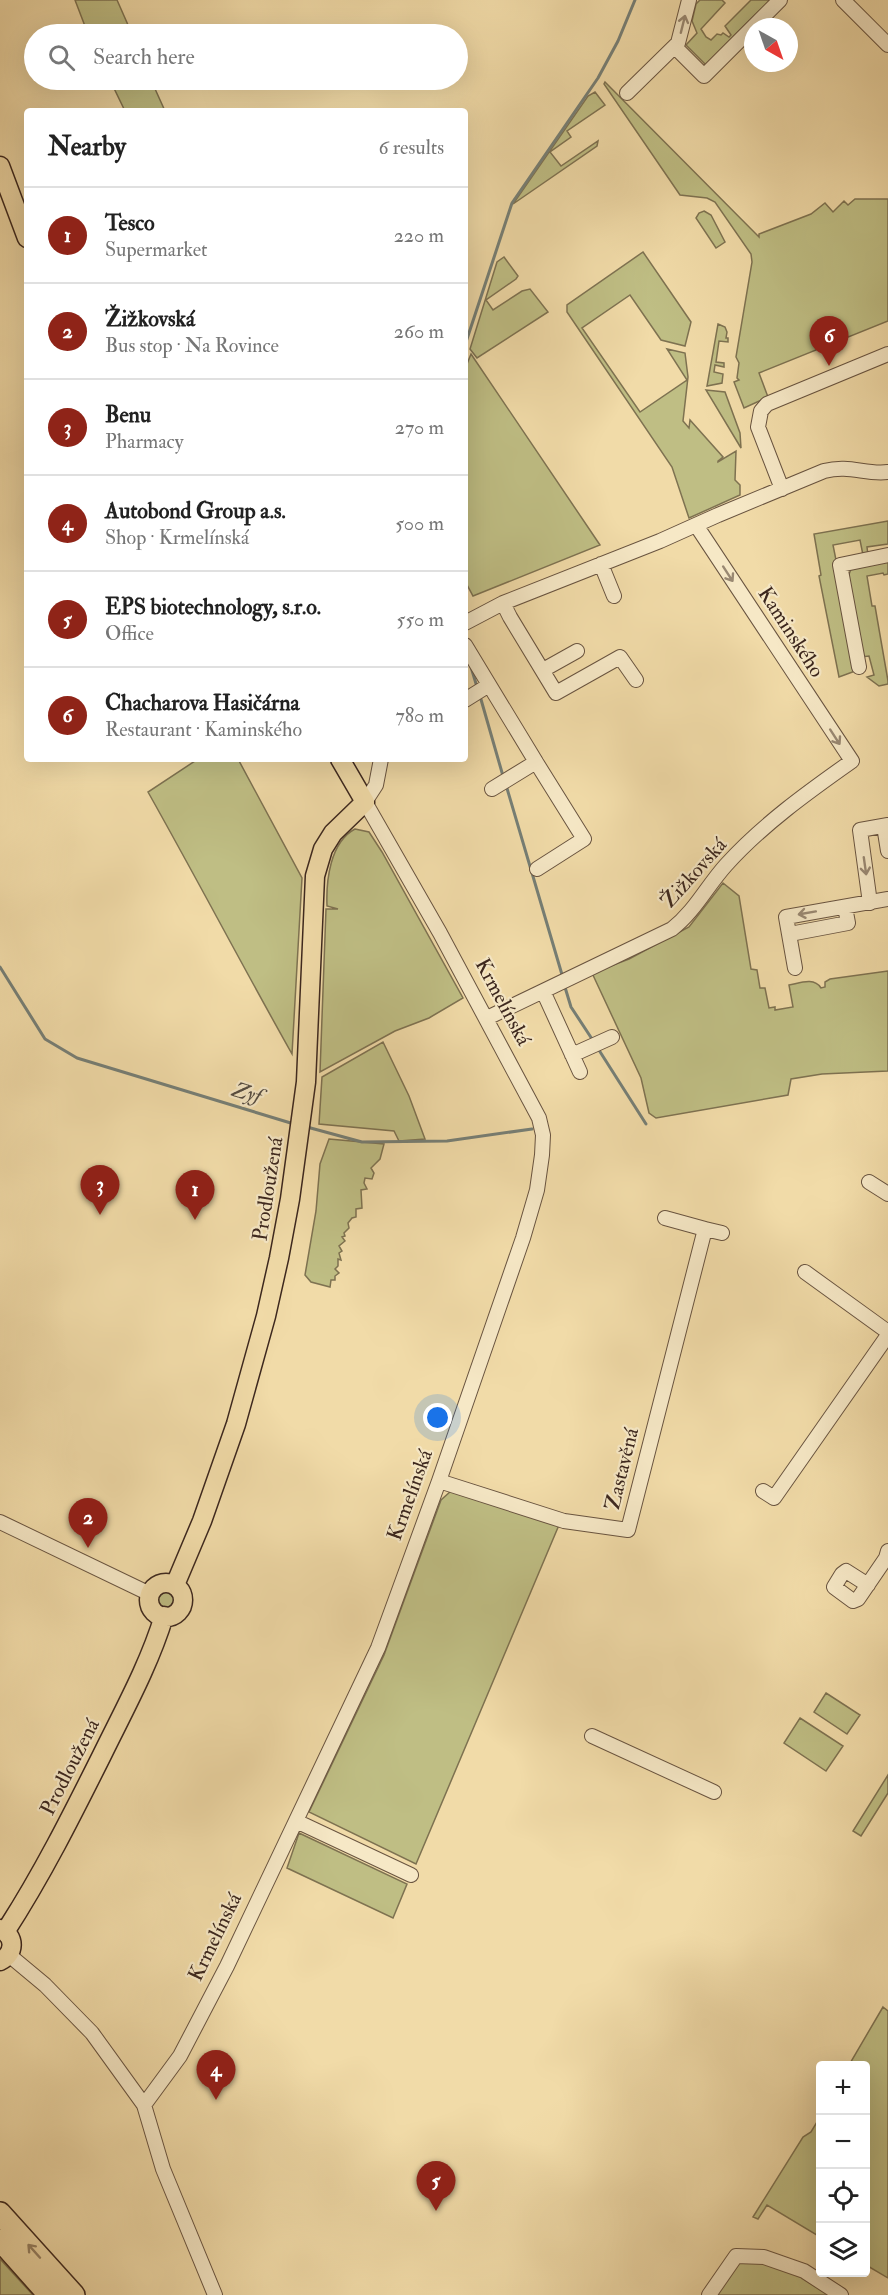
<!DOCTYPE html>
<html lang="en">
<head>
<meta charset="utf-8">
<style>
  body { margin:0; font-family:"IM FELL Double Pica",serif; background:#f6f6f6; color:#222 }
  .controls { position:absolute; right:18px; bottom:18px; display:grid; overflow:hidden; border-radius:6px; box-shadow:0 6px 24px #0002 }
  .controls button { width:54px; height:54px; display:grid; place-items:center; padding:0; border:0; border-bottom:2px solid #e0e0e0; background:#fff; color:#222; font:30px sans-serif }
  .compass { position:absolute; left:744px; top:18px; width:54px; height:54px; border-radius:50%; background:#fff; box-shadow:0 6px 24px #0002; rotate:140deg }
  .you { position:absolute; left:438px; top:1418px; width:21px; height:21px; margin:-15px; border:4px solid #fff; border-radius:50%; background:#1a73e8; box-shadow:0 0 0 9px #1a73e833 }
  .badge { display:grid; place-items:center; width:39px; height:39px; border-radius:50%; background:#8f2418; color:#fff; font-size:20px; font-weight:700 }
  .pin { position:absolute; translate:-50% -50px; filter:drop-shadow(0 2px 3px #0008) }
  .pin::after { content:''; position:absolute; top:32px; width:21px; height:18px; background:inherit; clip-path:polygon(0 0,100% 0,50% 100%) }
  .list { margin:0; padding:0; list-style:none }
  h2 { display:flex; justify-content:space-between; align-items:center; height:78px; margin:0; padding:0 24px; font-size:26px }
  h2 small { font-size:20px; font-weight:400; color:#767676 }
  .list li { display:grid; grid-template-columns:39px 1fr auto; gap:18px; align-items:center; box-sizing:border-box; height:96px; padding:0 24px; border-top:2px solid #e0e0e0 }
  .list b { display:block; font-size:22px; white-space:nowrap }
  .list p { margin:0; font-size:20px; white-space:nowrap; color:#767676 }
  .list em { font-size:20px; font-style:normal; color:#767676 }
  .icon { flex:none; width:33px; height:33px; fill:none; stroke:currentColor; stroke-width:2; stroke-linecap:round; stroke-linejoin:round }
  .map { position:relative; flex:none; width:888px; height:2295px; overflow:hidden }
  .search { position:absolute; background:#fff; box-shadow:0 6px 24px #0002; left:24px; top:24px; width:444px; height:66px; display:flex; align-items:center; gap:15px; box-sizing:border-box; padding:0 21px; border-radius:33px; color:#767676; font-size:22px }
  .panel { position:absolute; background:#fff; box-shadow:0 6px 24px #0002; left:24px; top:108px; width:444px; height:654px; border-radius:6px }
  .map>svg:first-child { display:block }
</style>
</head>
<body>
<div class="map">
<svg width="888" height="2295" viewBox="0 0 888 2295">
  <rect width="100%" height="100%" fill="#f1dba8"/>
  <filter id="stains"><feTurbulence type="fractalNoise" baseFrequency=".00333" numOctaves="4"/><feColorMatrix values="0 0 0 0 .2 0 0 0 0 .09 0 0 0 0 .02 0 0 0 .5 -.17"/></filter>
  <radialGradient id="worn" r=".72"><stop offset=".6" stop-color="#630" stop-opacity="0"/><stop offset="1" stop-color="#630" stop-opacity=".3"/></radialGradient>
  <path fill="#bfbe84" stroke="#7e7251" stroke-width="1.5" d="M75 0H117L132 34H88Z
    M700 0H722L725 3 701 29 706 37 711 40 717 34 721 35 723 33 729 37 731 35 725 26 751 0H774L707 66 686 45 697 33 692 21 696 4Z
    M110 80H151L165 111H125Z
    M605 82 759 237V234L811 214 825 203 833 212 844 201 848 205 855 199H888V321L759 373 768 397 744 408 734 382 739 380 737 378 739 363 736 357 752 262 751 254 715 202 707 198 680 195 604 84Z
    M595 92 605 105 567 131 571 137 550 152 561 166 598 141 597 146 513 204 588 96Z
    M704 211 711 215 725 242 716 248 696 218 699 213Z
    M643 252 691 322 685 346 661 340 630 295 582 328 640 412 687 380 667 349 685 353 688 377 683 421 689 428 690 420 723 457 718 461V462L736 451 735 480 740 485V495L689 518 672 467 567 312V305Z
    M504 257 518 276 516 279 486 300 493 310 522 291 530 289 548 312 477 358 470 349 497 262Z
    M718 324 725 327 727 332 726 338H728V342L719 341 716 362 724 363V367L715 365 714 372 723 374 722 383 707 386Z
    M471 354 600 545 473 596 465 581V369Z
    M706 390 725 392 740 433 741 448Z
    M888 521V544L867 547 868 555H863L860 540 833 545 858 670 839 677 819 576 821 575 814 534Z
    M888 560V574L884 575 883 573 867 576 872 606H875L888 681V684L879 686 867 677 874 675 869 656 861 657 848 577 851 569Z
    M198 759H238L302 878 292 1054C243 967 197 879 148 792Z
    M355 829 369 832 382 852 463 998 429 1018 395 1031 320 1072 326 909H338L327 906C326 881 330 842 355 829Z
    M723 883 739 896 751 969 757 970 760 988H765L769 1008 775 1007V1010L793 1007 789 985C800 983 814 977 821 988L825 987V982L830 979 888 971V1071L822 1074 791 1079 788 1095 656 1118 649 1113 641 1078 592 973 629 959 689 927Z
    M383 1042 409 1096 425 1139 399 1141 394 1131 319 1124 322 1077Z
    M329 1139 384 1144 380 1159 371 1168 374 1173 372 1179 365 1178 364 1183 367 1189 361 1190 362 1208 356 1209V1217L352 1218 348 1223 349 1228 344 1233 345 1236 342 1237 345 1241 339 1246 342 1251 339 1253 341 1260 338 1259V1266L335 1269 339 1273 335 1276V1280H331L330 1287 311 1282 305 1275 316 1211 320 1164Z
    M451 1491 559 1525 416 1864 309 1812 384 1655 441 1500Z
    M157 1600a9 9 0 1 1 18 0a9 9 0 1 1-18 0Z
    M826 1693 860 1715 847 1734 814 1712Z
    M800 1718 843 1746 826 1771 784 1743Z
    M888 1775V1793L861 1836 853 1831Z
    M299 1833 407 1884 393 1918 287 1868Z
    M883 2007 888 2011V2278L866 2265V2066L849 2065Z
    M820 2117V2237L767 2205 758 2219 753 2217 803 2137 811 2132Z
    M0 2259 33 2295H0Z
    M748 2261 784 2267 830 2292 828 2295H714L737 2264Z"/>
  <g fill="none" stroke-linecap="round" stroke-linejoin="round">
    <path stroke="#767f76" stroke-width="3" d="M465 345 512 203 598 78 618 41 635 0
      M471 667 477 687
      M480 696 503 776
      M506 785 563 978
      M0 967 45 1039 77 1058 294 1124
      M564 984 571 1007 594 1042
      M597 1047 646 1124
      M307 1127 362 1142 447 1141 532 1129"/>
    <defs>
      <path id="minor" d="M843 0 888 45
        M753 27 780 0
        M675 47 704 76 753 27
        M627 93 678 43 689 0
        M782 489 758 427 761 411 767 404 888 354
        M601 564 614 596
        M503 603 510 617 556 693 620 657 636 680
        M465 623 503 603 660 541 718 515 824 471C850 464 865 475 888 472
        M465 645 536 762 492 789
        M859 667 840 565 888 555
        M543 670 577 651
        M465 700 489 685
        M536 762 584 839 537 869
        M884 826 888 851
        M870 903 860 830 888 825
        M790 934 848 923 845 907
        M795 968 786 917 888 899
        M543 991 580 1072
        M487 1018 672 929C695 911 707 886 726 865 762 825 808 792 852 761L696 525
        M572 1055 612 1037
        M869 1182 888 1194
        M705 1229 722 1233
        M805 1272 888 1332
        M439 1481 564 1521 628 1530 705 1229 665 1218
        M763 1491 774 1498 888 1335
        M0 1522 150 1594
        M868 1585 846 1571 842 1574 834 1587 853 1601 858 1599 886 1558 888 1551
        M592 1736 714 1792
        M296 1821 411 1875
        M9 1955 45 1985 92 2033 144 2105 180 2056 227 1966 378 1648 439 1481 523 1238 537 1190 542 1155 543 1135 539 1118 440 933 365 802 376 785 381 759
        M144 2105 163 2169 215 2295
        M709 2295 736 2256 764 2257 804 2271 841 2295"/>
      <path id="major" d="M0 166 27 238
        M149 1600a17 17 0 1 1 34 0a17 17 0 1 1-34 0Z
        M175 1585 202 1521 236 1424 266 1316 279 1258 290 1199 306 1082 315 876 323 849 333 833 365 802 340 759
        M0 1929C16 1936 15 1954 0 1961
        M5 1932C42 1875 72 1815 102 1755 124 1710 149 1665 164 1616"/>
      <path id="highway" d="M0 2213 74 2295
        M0 2240 49 2295"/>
    </defs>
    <use href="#minor" stroke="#695440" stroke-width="16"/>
    <use href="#major" stroke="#3c271e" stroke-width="21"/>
    <use href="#highway" stroke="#3c271e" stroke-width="24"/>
    <use href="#minor" stroke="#f6e8c6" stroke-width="14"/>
    <use href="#major" stroke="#f1dba8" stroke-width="18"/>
    <use href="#highway" stroke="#f1dba8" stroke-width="21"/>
  </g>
  <defs><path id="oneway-shaft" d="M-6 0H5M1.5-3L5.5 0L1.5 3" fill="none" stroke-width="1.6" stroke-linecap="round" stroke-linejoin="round" transform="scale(1.5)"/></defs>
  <g stroke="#998872">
    <use href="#oneway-shaft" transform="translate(683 24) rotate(-76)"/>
    <use href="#oneway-shaft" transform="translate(728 574) rotate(57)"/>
    <use href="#oneway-shaft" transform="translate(835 737) rotate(57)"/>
    <use href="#oneway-shaft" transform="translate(865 866) rotate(82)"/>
    <use href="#oneway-shaft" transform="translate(807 913) rotate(170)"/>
  </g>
  <use stroke="#968163" href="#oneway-shaft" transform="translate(34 2251) rotate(-132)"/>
  <g text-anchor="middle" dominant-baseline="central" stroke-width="4.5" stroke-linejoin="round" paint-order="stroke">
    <g font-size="21" fill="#3c271e" stroke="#f6e8c6">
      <text transform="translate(791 632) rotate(57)">Kaminského</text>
      <text transform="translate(694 873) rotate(-48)">Žižkovská</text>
      <text transform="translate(503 1002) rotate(62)">Krmelínská</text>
      <text transform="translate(268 1189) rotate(-81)">Prodloužená</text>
      <text transform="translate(622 1469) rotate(-76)">Zastavěná</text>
      <text transform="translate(410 1495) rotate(-70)">Krmelínská</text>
      <text transform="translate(70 1767) rotate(-63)">Prodloužená</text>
      <text transform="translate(215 1937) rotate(-64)">Krmelínská</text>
    </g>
    <g font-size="22" font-style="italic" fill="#544c42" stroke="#f6e8c6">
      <text transform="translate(247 1093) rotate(17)">Zyf</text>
    </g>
  </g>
  <rect width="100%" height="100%" filter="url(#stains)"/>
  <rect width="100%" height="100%" fill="url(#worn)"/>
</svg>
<div class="controls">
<button>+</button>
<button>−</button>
<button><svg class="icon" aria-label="locate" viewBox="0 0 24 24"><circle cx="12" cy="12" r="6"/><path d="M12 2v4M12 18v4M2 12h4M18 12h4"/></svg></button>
<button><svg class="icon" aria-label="layers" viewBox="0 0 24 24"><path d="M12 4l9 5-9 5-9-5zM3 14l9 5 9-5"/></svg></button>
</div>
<svg class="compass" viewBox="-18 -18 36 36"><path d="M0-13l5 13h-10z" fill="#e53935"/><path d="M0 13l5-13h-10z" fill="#767676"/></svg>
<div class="you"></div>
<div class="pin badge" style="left:195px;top:1220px">1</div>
<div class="pin badge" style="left:88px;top:1548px">2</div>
<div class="pin badge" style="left:100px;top:1215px">3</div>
<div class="pin badge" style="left:216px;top:2100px">4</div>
<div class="pin badge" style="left:436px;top:2211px">5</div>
<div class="pin badge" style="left:829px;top:366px">6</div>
<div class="search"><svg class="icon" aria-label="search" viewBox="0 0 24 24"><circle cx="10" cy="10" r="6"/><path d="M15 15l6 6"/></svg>Search here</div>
<section class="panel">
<h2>Nearby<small>6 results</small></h2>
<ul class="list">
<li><span class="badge">1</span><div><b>Tesco</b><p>Supermarket</p></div><em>220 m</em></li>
<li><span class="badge">2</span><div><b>Žižkovská</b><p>Bus stop · Na Rovince</p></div><em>260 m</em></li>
<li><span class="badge">3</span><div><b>Benu</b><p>Pharmacy</p></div><em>270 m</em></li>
<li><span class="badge">4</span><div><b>Autobond Group a.s.</b><p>Shop · Krmelínská</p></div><em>500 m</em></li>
<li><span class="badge">5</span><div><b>EPS biotechnology, s.r.o.</b><p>Office</p></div><em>550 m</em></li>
<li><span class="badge">6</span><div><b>Chacharova Hasičárna</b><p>Restaurant · Kaminského</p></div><em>780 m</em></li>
</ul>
</section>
</div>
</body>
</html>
